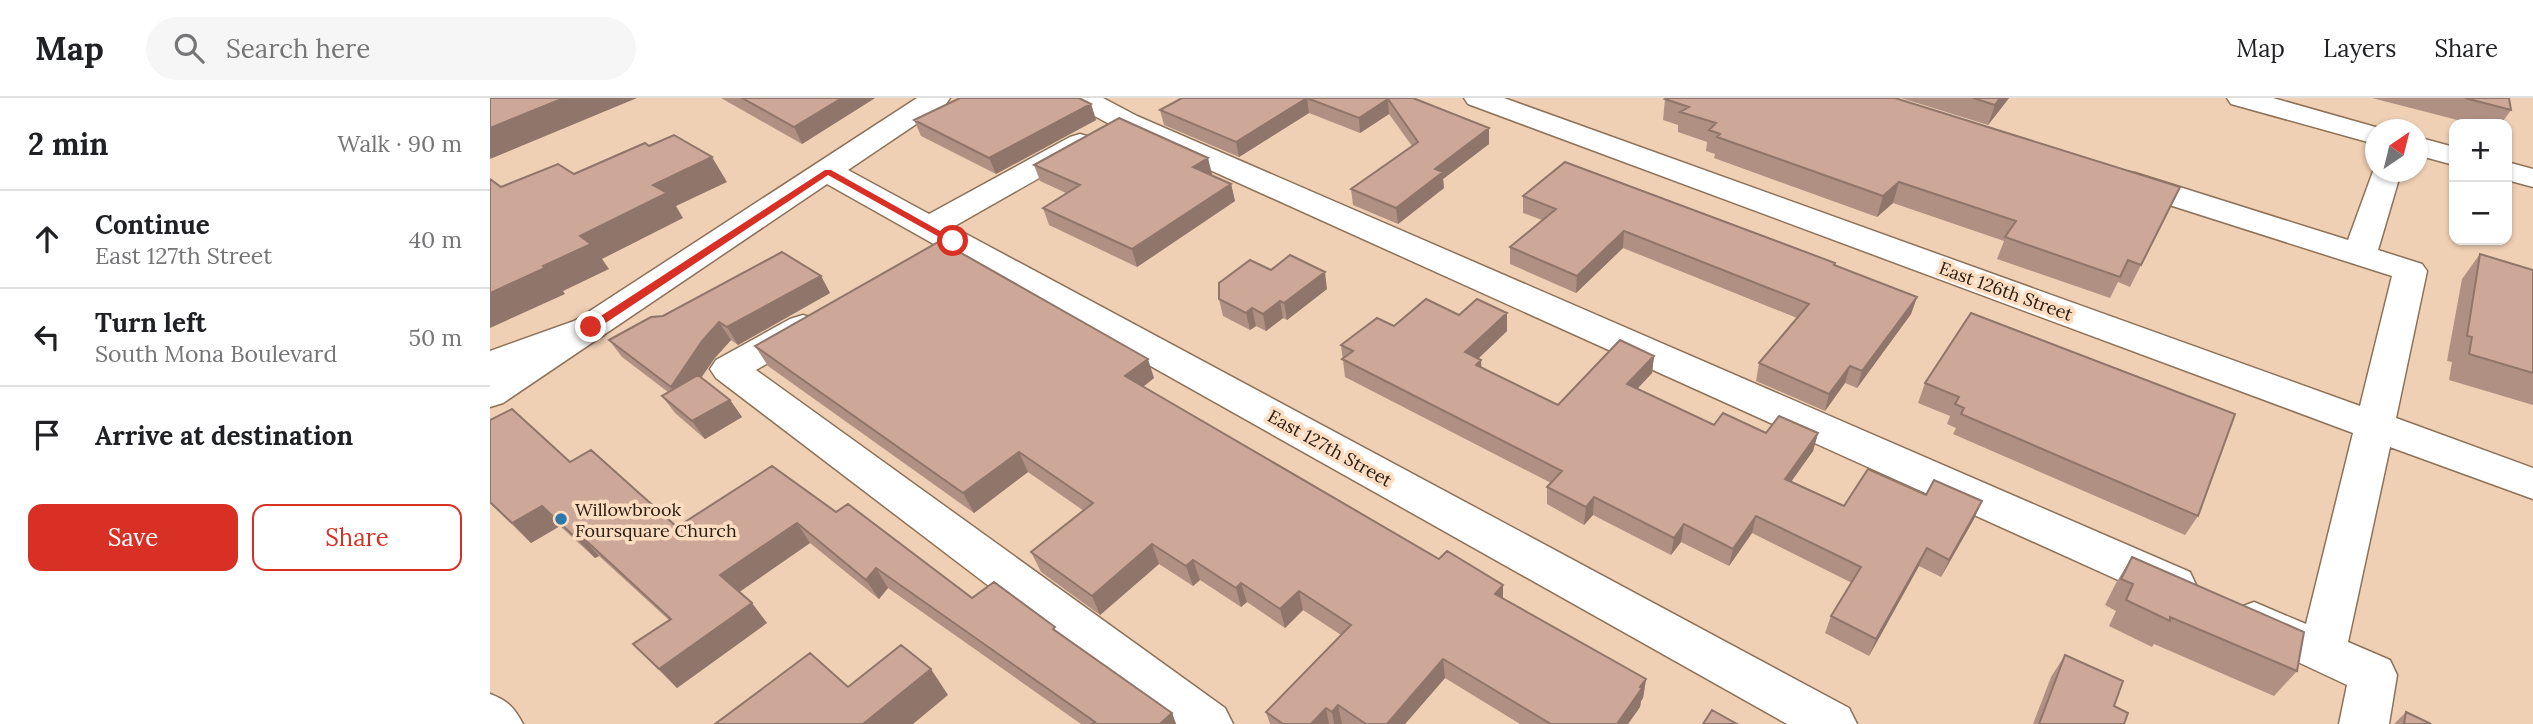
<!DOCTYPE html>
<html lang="en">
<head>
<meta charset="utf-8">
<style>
  body { margin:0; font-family:Lora,serif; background:#f6f6f6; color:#202124 }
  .controls { position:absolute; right:21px; top:21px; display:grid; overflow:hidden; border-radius:14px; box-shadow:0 2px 5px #0004 }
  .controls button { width:63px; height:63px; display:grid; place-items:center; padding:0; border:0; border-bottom:2px solid #e0e0e0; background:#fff; color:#202124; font:35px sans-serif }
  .compass { position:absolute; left:1875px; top:21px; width:63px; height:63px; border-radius:50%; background:#fff; box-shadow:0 2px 5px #0004; rotate:35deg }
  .stop { position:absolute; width:21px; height:21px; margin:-16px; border:5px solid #d93025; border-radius:50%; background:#fff }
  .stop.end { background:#d93025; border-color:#fff; box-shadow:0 2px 7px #0008 }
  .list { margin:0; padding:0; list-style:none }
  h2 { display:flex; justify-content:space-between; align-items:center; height:91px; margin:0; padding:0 28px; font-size:30px }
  h2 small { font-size:23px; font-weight:400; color:#757577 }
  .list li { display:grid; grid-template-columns:46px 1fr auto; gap:21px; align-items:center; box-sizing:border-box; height:98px; padding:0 28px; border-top:2px solid #e0e0e0 }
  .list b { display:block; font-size:26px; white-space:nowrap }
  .list p { margin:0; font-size:23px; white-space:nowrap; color:#757577 }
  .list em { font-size:23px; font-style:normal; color:#757577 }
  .actions { display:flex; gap:14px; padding:21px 28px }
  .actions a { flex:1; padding:16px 0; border:2px solid #d93025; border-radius:14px; text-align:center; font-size:24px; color:#d93025 }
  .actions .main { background:#d93025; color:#fff }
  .icon { flex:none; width:38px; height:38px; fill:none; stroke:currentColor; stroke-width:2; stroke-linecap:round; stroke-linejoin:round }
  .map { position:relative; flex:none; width:2043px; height:626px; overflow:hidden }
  header { display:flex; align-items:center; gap:42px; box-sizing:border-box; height:98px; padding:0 35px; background:#fff; border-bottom:2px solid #e0e0e0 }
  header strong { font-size:33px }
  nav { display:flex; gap:38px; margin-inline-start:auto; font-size:24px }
  .search { width:490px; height:63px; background:#f6f6f6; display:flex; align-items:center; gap:18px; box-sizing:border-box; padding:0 24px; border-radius:38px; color:#757577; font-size:26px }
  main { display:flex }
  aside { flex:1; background:#fff }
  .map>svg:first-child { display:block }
</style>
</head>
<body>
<header>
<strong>Map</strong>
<div class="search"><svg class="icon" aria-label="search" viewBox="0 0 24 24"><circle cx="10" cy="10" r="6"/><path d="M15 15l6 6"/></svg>Search here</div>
<nav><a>Map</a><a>Layers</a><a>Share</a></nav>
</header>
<main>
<aside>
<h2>2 min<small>Walk · 90 m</small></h2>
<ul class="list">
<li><svg class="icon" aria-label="ahead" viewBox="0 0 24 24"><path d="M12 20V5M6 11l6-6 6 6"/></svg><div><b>Continue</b><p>East 127th Street</p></div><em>40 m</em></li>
<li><svg class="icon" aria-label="left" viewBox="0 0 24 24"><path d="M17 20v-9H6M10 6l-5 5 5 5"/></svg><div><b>Turn left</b><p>South Mona Boulevard</p></div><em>50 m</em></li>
<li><svg class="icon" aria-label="arrive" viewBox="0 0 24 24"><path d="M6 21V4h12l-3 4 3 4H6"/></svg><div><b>Arrive at destination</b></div></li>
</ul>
<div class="actions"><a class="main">Save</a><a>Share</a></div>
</aside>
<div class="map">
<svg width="2043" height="626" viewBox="0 0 2043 626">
  <rect width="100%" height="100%" fill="#efd0b4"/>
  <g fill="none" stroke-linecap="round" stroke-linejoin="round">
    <defs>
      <path id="minor" d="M427 0H460L456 6 358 72 439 116 580 39 590 36 600 39 605 45 600 51 463 129 1359 610 1367 626H1297L337 86 13 305 0 309V278Z
        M578 0H613L647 18 1700 474 1706 487 1700 500 1684 505 1668 500 627 30 582 6Z
        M974 0H1014L1870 308 1902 178 1623 89 1619 82 1623 75 1634 73 1645 75 1858 142 1885 68V74H1911L1888 152 1932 166 1937 173 1906 320 2043 370V401L1900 349 1858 544 1900 562 1907 577 1899 626H1849L1857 587 1748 536 1741 523 1748 510 1764 504 1816 526 1863 335 978 6Z
        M1737 0H1783L1896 32H1885V46L1741 6Z
        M1927 39 1964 49V67L1927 57Z
        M2017 64 2043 71V89L2017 82Z
        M313 217 326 221 331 229 326 237 266 272 735 610 743 626H680L226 280 220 271 226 262 300 221Z"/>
      <path id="major" d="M101 217 114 221 119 229 114 237 0 280V253Z
        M0 596C18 603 24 609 33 626H0Z"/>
    </defs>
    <use href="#minor" stroke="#8d7158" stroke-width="3"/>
    <use href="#major" stroke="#8d7158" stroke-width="3"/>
    <use href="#minor" fill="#fff" fill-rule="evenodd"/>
    <use href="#major" fill="#fff" fill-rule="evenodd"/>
  </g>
  <path fill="#b09082" d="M231 0H385L312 46Z
    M692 0H923L999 30V46L953 81 954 90 908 126 863 107 861 91 922 48 899 16 870 35 819 15 749 59 674 27 670 12Z
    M1411 0H1519L1498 27Z
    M1882 0H2019L2021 12 2011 26H1983Z
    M1175 1 1690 89 1640 189 1628 184 1620 200 1507 161 1514 143 1403 105 1387 119 1224 60 1225 56 1216 53 1217 44 1188 34V27L1173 22Z
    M601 6 606 22 506 76 431 38 424 22Z
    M544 67 722 76 721 77 741 86 745 103 647 169 559 127 553 110 576 95 550 83Z
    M1033 98 1345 167 1427 199 1421 216 1367 290 1355 285 1335 313 1266 283 1269 265 1307 220 1133 150 1086 195 1020 166V149L1052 122 1033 115Z
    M1990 156 2043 172V307L1959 282 1962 264 1957 263 1972 181Z
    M781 172 837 191 797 222 793 220 776 233 766 228 760 232 733 218 729 201Z
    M331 178 340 195 248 247 241 242 224 261 211 280 240 302 252 319 215 341 185 315 172 298 178 294 132 259 119 242 173 218Z
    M1017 215V233L988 261 991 262V270L1068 307 1164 258 1162 275 1147 291 1224 327 1276 335H1328L1323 353 1301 383 1354 408 1436 397 1492 403 1484 421 1451 479 1429 468 1379 558 1335 535 1341 518 1362 485 1262 435 1239 468 1191 444 1181 457 1103 417 1094 427 1057 406V389L1061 385 855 279 851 247 904 228 969 217Z
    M1481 215 1708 418 1695 437 1463 336 1466 330 1457 326 1460 318 1428 305 1435 285Z
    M265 248 664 280 653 289 949 461 1013 487V501L1156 581 1153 600 1151 603 1150 609 1138 626H1030L955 580 915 626H780L776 614 851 537 813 512 795 530 757 504 751 509 710 482 703 488 669 466 610 517 551 474 541 454 594 413 538 374 484 415 278 268Z
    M0 322 80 364 187 429 346 414 482 500 567 534 682 615 686 626H591L398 490 389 501 320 445 249 494 277 525 187 590 143 546 179 522 109 458 105 460 70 428 41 445 0 405Z
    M1642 459 1807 573 1784 598 1664 546 1662 549 1619 528 1626 513 1615 507 1626 485Z
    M1575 557 1624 608 1634 626H1543L1561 579Z
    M1916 614 1941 626H1904Z"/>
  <path fill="#90756a" d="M74 0H147L0 61V30Z
    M352 0H385L312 46 304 29Z
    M817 0 819 15 749 59 746 44Z
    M1510 0H1519L1498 27 1505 7Z
    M898 1 899 16 870 35 869 20Z
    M601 6 606 22 506 76 499 60Z
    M999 30V46L953 81 954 90 908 126 906 110 945 71Z
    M222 59 237 84 186 108 193 120 112 161 119 171 73 193 75 196 0 230V195L53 168 90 138 163 87Z
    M718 60 722 76 707 86 703 69Z
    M1409 84 1403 105 1387 119 1393 98Z
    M741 86 745 103 647 169 642 151Z
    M1134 133 1133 150 1086 195 1087 178Z
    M835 174 837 191 797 222 794 205Z
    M331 178 340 195 248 247 237 229Z
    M1427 199 1421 216 1367 290 1372 273Z
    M790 203 793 220 776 233 773 216Z
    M762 210 766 228 760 232 756 215Z
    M1017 215V233L976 272 975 254Z
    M229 224 241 242 224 261 193 306 181 289 212 243Z
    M1164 258 1162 275 1135 304 1137 286Z
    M658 261 664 280 641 298 635 278Z
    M991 262 992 280 986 267Z
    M1360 268 1355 285 1335 313 1339 296Z
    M240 302 252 319 215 341 202 323Z
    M1328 335 1323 353 1291 398 1295 381Z
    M529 354 538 374 484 415 473 395Z
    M1104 399 1103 417 1094 427 1096 409Z
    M1492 403 1484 421 1451 479 1459 462Z
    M52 408 70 428 41 445 22 425Z
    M1266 418 1262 435 1239 468 1243 451Z
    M307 425 320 445 245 497 230 477Z
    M1194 426 1191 444 1181 457 1184 440Z
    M91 438 109 458 105 460 87 441Z
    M662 446 669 466 610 517 602 498Z
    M1437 450 1429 468 1379 558 1386 541Z
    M703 462 710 482 703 488 696 468Z
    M386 470 398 490 389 501 376 482Z
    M751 485 757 504 751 509 746 490Z
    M1013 487V506L1005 496Z
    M809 493 813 512 795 530 790 511Z
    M262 505 277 525 187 590 169 571Z
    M953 561 955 580 915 626H897Z
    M441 571 458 597 423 626H373Z
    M1156 581 1153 600 1151 603 1150 609 1138 626H1127Z
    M848 607 852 626H844L842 614Z
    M836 610 839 626H821Z
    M682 615 686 626H670Z"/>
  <path fill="#cda797" stroke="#90756a" stroke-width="2" d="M0 0H74L0 30Z
    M252 0H352L304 29Z
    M470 0H589L601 6 499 60 424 22Z
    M692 0H817L746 44 670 12Z
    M817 0H923L999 30 945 71 953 74 906 110 861 91 928 44 898 1 869 20Z
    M1177 0H1405L1690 89 1651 167 1638 162 1630 179 1515 139 1526 123 1409 84 1393 98 1227 39 1230 36 1219 32 1226 25 1190 14 1199 9 1175 1Z
    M1483 0H1510L1505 7Z
    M1975 0H2019L2021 12Z
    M629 20 718 60 703 69 741 86 642 151 553 110 590 87 544 67Z
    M184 37 222 59 163 87 177 95 90 138 101 146 53 168 55 170 0 195V81L11 89 68 66 84 76 155 45 159 48Z
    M1075 64 1345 165 1344 167 1427 199 1372 273 1360 268 1339 296 1269 265 1319 206 1134 133 1087 178 1020 149 1066 111 1033 98Z
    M450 143 658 261 635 278 949 461 957 453 1013 487 1005 496 1156 581 1150 589 1152 590 1127 626H1058L1059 625 953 561 897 626H876L848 607 842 614 836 610 821 626H793L776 614 861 527 809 493 790 511 751 485 746 490 703 462 696 468 662 446 602 498 541 454 603 405 529 354 473 395 265 248Z
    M292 154 331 178 237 229 229 224 212 243 181 289 119 242 161 219 173 218Z
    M1990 156 2043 172V275L1979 256 1982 239 1977 238Z
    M800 157 835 174 794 205 790 203 773 216 762 210 756 215 729 201V185L760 162 781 172Z
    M936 201 969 217 987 201 1017 215 975 254 991 262 986 267 1068 307 1130 242 1164 258 1137 286 1224 327 1233 315 1276 335 1289 318 1328 335 1295 381 1354 408 1378 371 1436 397 1444 382 1492 403 1459 462 1437 450 1386 541 1341 518 1371 469 1266 418 1243 451 1194 426 1184 440 1104 399 1096 409 1057 389 1072 373 852 261 863 253 851 247 887 220 904 228Z
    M1481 215 1745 316 1708 418 1471 316 1474 310 1465 306 1469 299 1435 285Z
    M208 277 240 302 202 323 172 298Z
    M22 311 80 364 101 352 187 429 282 368 346 414 358 406 482 500 504 484 565 529 563 531 682 615 670 626H602L605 624 386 470 376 482 307 425 230 477 262 505 169 571 143 546 181 521 91 438 87 441 52 408 22 425 0 404V322Z
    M1642 459 1814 534 1807 573 1680 519V523L1636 502 1643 486 1631 481Z
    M411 547 441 571 373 626H225L320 555 358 589Z
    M1575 557 1633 583 1624 608 1638 615 1634 626H1549Z
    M1222 612 1247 626H1213Z
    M1916 614 1941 626H1914Z"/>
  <path fill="#d93025" d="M335 72H341L468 143 460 145 338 77 105 232H97V227Z"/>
  <circle fill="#2e77ab" stroke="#fdddc1" stroke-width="2.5" cx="71" cy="421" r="7"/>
  <g text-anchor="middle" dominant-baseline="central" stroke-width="7" stroke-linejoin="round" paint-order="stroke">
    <g font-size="18" fill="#2b2016" stroke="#fdddc1">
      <text transform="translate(1516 193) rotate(20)">East 126th Street</text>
      <text transform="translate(840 350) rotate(29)">East 127th Street</text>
    </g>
    <g font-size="18" fill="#2b2016" stroke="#fdddc1" text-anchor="start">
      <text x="85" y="411">Willowbrook<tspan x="85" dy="21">Foursquare Church</tspan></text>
    </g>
  </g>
</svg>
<div class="controls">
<button>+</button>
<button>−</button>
</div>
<svg class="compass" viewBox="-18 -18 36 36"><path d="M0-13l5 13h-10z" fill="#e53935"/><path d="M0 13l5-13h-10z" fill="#757577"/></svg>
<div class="stop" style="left:463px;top:143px"></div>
<div class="stop end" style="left:101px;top:229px"></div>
</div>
</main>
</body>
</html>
